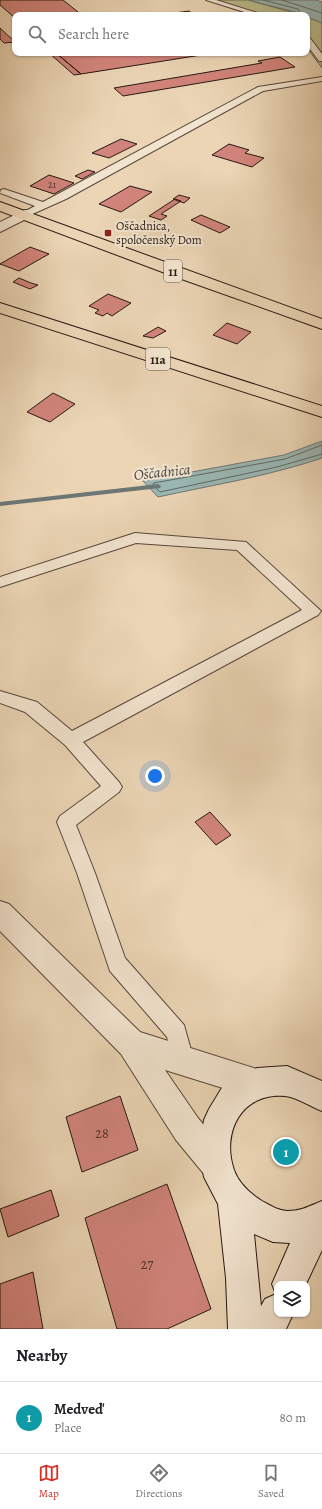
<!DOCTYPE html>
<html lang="en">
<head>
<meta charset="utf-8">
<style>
  body { margin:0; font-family:Alegreya,serif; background:#f2f2f2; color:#202124 }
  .controls { position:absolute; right:12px; bottom:12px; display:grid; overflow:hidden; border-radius:8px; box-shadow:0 1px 3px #0004 }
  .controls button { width:36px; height:36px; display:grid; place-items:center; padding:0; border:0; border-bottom:1px solid #e0e0e0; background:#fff; color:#202124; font:20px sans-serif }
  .you { position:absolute; left:155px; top:776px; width:14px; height:14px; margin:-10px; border:3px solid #fff; border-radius:50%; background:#1a73e8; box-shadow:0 0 0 6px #1a73e833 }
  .badge { display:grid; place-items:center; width:26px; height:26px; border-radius:50%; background:#d93025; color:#fff; font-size:13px; font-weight:700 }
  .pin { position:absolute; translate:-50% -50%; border:2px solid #fff; box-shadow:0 1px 4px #0006 }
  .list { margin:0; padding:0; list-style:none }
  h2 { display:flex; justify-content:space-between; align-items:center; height:52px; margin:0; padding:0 16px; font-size:17px }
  h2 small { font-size:13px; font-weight:400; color:#757577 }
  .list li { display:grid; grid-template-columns:26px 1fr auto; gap:12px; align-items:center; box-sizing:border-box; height:72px; padding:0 16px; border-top:1px solid #e0e0e0 }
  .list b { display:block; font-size:15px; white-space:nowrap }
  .list p { margin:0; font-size:13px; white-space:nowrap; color:#757577 }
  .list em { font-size:13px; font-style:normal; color:#757577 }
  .icon { flex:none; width:22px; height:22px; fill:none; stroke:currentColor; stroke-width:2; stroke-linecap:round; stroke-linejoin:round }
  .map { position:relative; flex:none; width:322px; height:1329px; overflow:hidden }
  .search { position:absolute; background:#fff; box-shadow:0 1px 3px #0004; left:12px; right:12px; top:12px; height:44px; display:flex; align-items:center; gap:10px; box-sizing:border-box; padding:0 14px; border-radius:8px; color:#757577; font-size:15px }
  .sheet { height:124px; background:#fff }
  nav { display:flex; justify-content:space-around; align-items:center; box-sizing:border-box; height:56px; border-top:1px solid #e0e0e0; background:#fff; font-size:11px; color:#757577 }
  nav a { display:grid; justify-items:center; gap:2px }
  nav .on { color:#d93025 }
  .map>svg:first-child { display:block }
</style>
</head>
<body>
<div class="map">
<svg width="322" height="1329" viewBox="0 0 322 1329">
  <rect width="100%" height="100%" fill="#ebd5b5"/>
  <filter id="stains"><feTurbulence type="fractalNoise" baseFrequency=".005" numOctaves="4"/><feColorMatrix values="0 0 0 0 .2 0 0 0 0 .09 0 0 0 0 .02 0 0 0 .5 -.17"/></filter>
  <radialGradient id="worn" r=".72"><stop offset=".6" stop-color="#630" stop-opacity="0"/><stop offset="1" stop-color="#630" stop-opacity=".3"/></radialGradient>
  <path fill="#babc8c" stroke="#706a4f" d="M207 0H248L302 15H251Z
    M307 17 322 23V68L307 48Z"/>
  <path fill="#9ab7b5" stroke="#6c7774" d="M248 0H316L322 2V23L307 17V15Z
    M322 441V458C269 476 213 485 158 497L143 481 284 455Z"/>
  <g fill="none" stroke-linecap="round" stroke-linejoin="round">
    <path stroke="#606864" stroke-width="1" d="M263 0 298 9 301 15
      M282 0 322 13
      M322 445 285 459 154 483 153 485 160 492 277 467 322 454"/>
    <path fill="#6c7774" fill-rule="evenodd" d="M158 484 161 486 160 488 0 506V502Z"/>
  </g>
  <path fill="#d1847b" stroke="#271812" d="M0 0H63L78 12 56 15H15V18L0 5Z
    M189 11 194 15H160Z
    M0 28 15 42 4 43 0 39Z
    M49 53H56L81 74 74 75Z
    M56 53H214L81 74Z
    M280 57 295 67 123 96 114 88 262 63 258 61Z
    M121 139 137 144 109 158 92 153Z
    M229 144 249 150 245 153 264 158 252 167 212 155Z
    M88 170 95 172 82 179 75 176Z
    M49 175 74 183 54 194 30 186Z
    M130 186 152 192 121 212 99 204Z
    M179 195 190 198 184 203 173 199Z
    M175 199 181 201 161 214 167 216 161 220 149 216Z
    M201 215 230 227 220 233 191 220Z
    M30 247 49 254 19 271 0 264Z
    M19 278 31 283 38 285 30 289 13 282Z
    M108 294 131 303 112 316 107 313 103 316 95 313 99 310 89 306Z
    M227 323 251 332 237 344 213 335Z
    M158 327 166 331 153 338 143 336Z
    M53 393 75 404 50 422 27 412Z
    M210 812 231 835 216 845 195 822Z
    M120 1096 138 1150 82 1172 66 1117Z
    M167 1184 211 1309 167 1329H117L85 1218Z
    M51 1190 59 1216 8 1237 0 1209Z
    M33 1272 43 1329H0V1284Z"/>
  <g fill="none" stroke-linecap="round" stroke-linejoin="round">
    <defs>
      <path id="lane" d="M206 0H216L264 15H254Z
        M307 38H310L322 54V61H319L307 45Z
        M322 77V81L263 91 66 199 28 216 25 217 20 214 35 206 0 193 1 190 4 189 43 202 258 87Z
        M135 533 246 542 321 611 318 615 83 742 119 782 122 787 119 792 76 825 95 873 125 958 184 1025 194 1061 191 1069 183 1072 175 1069 167 1037 110 971 77 873 57 822 60 816 101 786 65 745 25 712 0 703V691L37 702 72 731 302 610 237 550 136 543 0 587V577Z"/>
      <path id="street" d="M25 210 30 211 32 214 30 217 0 232V222Z
        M0 901 9 904 140 1032 266 1072 270 1083 266 1094 255 1098 165 1070 198 1118 226 1152 231 1163 226 1174 215 1179 204 1174 176 1140 121 1054 0 931Z"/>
      <path id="secondary" d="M287 1066 322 1081V1111C311 1107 297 1097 285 1096 242 1092 221 1132 234 1170 239 1184 251 1194 262 1201 271 1206 277 1210 287 1211 301 1211 310 1206 322 1201V1250L306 1284H277V1314H293L286 1329H228L226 1278 218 1204 204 1177 199 1148 204 1120 209 1109 223 1086 257 1068ZM254 1234 273 1242 290 1243 272 1284 276 1294 265 1299 261 1306Z"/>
      <path id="primary" d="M0 202 322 319V329L173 276 0 211Z
        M0 303 322 406V417L0 313Z"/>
    </defs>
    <use href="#lane" stroke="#58473b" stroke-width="2"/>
    <use href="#street" stroke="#58473b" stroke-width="2"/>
    <use href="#secondary" stroke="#271812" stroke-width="2"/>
    <use href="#primary" stroke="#271812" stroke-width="2"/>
    <use href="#lane" fill="#f2e4cf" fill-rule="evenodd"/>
    <use href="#street" fill="#f2e4cf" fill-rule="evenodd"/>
    <use href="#secondary" fill="#f2e4cf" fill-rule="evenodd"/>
    <use href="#primary" fill="#ebd5b5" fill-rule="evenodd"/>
  </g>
  <rect fill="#8f2418" stroke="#f2e4cf" stroke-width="1.5" x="104" y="229" width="8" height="8" rx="2"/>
  <g text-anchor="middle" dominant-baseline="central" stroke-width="4" stroke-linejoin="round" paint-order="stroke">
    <g font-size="10" fill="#52332c">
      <text x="52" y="184">21</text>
    </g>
    <g font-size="12" fill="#271812" stroke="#f2e4cf" text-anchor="start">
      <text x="116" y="226">Oščadnica,<tspan x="116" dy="14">spoločenský Dom</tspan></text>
    </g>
    <g fill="#f2e4cf" stroke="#64554b" stroke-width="1">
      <rect x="164" y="260" width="18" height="22" rx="3"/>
      <rect x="146" y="348" width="24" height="22" rx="3"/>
    </g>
    <g font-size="13" font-weight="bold" fill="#271812">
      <text x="173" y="271">11</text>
      <text x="158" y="359">11a</text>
    </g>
    <g font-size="14" fill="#52332c">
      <text x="102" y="1133">28</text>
      <text x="147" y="1264">27</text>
    </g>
    <g font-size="15" font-style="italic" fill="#4a4843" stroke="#f2e4cf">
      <text transform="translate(162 472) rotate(-6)">Oščadnica</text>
    </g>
  </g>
  <rect width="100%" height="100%" filter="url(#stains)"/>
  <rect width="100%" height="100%" fill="url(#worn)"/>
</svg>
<div class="controls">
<button><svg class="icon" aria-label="layers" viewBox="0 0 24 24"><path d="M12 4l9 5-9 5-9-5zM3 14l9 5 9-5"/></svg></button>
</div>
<div class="you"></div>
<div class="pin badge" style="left:286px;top:1152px;background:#0f9aa8">1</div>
<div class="search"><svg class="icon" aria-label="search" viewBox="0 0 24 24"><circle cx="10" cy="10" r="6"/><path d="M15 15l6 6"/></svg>Search here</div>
</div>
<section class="sheet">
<h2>Nearby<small></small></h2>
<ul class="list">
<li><span class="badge" style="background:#0f9aa8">1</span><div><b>Medveď</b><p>Place</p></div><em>80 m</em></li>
</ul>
</section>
<nav>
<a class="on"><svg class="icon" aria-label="map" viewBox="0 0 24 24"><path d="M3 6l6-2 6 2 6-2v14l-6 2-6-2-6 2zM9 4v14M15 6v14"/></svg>Map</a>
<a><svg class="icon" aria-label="directions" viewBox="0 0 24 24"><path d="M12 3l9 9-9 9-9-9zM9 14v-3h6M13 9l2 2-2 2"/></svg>Directions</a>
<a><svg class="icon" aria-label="saved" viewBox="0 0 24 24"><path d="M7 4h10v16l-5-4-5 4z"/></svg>Saved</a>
</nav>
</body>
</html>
